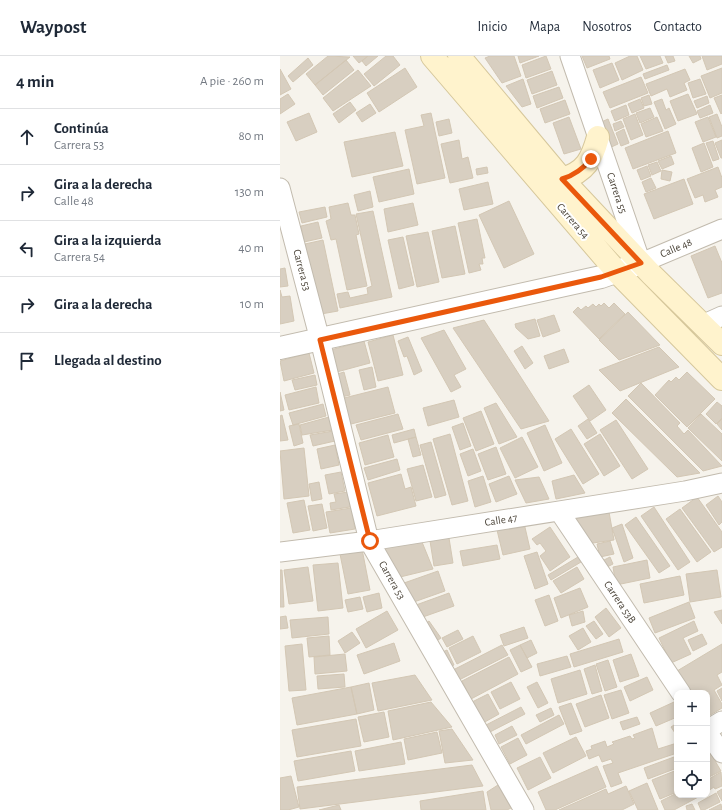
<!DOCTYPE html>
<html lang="es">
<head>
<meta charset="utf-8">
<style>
  body { margin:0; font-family:"Alegreya Sans",sans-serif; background:#f6f6f7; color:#1f2937 }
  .controls { position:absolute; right:12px; bottom:12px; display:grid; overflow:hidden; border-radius:8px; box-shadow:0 2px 10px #0003 }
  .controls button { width:36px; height:36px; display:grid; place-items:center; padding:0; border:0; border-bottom:1px solid #e0e1e3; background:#fff; color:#1f2937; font:20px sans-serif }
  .stop { position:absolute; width:12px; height:12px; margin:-9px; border:3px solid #ea580c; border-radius:50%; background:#fff }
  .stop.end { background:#ea580c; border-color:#fff; box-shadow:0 1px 4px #0008 }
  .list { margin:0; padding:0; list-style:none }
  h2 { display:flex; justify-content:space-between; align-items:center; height:52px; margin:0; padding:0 16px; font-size:17px }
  h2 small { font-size:13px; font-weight:400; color:#747a83 }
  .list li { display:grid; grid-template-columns:26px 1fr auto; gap:12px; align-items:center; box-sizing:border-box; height:56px; padding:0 16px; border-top:1px solid #e0e1e3 }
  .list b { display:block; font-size:15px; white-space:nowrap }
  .list p { margin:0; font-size:13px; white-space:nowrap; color:#747a83 }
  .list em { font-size:13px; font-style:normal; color:#747a83 }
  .icon { flex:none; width:22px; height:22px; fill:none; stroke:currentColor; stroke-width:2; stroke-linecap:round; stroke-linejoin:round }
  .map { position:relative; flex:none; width:442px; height:754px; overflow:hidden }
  header { display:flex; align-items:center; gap:24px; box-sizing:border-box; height:56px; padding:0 20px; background:#fff; border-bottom:1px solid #e0e1e3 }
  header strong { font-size:19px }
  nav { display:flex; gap:22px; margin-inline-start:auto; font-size:14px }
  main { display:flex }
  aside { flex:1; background:#fff }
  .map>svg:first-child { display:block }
</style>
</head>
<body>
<header>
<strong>Waypost</strong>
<nav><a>Inicio</a><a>Mapa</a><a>Nosotros</a><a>Contacto</a></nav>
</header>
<main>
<aside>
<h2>4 min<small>A pie · 260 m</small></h2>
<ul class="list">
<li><svg class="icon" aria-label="ahead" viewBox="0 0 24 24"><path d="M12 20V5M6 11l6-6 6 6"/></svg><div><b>Continúa</b><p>Carrera 53</p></div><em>80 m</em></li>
<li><svg class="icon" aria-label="right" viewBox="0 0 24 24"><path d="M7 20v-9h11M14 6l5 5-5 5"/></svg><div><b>Gira a la derecha</b><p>Calle 48</p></div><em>130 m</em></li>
<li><svg class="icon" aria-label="left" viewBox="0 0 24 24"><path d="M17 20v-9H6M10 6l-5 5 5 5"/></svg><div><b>Gira a la izquierda</b><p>Carrera 54</p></div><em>40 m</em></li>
<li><svg class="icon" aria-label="right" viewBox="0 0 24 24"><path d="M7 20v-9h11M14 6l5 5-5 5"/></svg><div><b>Gira a la derecha</b></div><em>10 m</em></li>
<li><svg class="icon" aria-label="arrive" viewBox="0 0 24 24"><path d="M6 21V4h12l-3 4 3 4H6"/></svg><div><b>Llegada al destino</b></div></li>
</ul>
</aside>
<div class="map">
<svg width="442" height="754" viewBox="0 0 442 754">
  <rect width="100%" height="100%" fill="#f6f3ec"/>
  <path fill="#d8cfc1" stroke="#d3c7b4" d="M48 0 70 1 35 29 26 18Z
    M73 0H88L79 7Z
    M88 0H98L86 10 82 5Z
    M106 0H113L120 9 94 30 84 18Z
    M210 0H234L241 20 222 27 205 2Z
    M238 0H259L240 7Z
    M266 0 271 13 246 22 242 9Z
    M302 0H329L330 3 307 12Z
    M350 0H357L363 14 342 24 335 7Z
    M360 0H380L383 7 366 13Z
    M385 0H393L395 5 388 7Z
    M409 0H420L421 3 413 7Z
    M422 0H442V8L427 14Z
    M28 2 33 9 13 26 8 20Z
    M66 4 74 14 43 39 35 29Z
    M332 7 339 24 320 32 313 14Z
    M387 9 389 14 365 23 363 18Z
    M125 12 137 31 99 56 87 37Z
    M442 12V37L430 42 421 20Z
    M0 13 11 33 0 39Z
    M405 13 410 24 404 27 407 34 390 41 387 33 371 40 366 28Z
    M78 14 91 30 53 55 43 42Z
    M272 15 277 29 252 38 247 24Z
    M361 21 368 37 330 52 323 36Z
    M243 23 251 48 242 51 226 30Z
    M420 23 426 38 413 42 408 27Z
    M279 31 283 42 257 52 253 40Z
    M8 38 15 48 0 58V43Z
    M408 38 417 58 398 65 390 45Z
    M369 39 372 48 364 50 361 42Z
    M442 39V57L441 58 434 42Z
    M427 40 429 47 417 52 414 45Z
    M360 43 364 52 352 57 348 48Z
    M382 43 386 54 389 52 396 68 385 73 374 46Z
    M285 44 290 58 265 67 260 53Z
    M70 46 76 54 59 67 53 58Z
    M90 48 96 57 82 66 76 57Z
    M346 49 349 59 335 65 331 55Z
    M430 49 433 57 420 62 417 55Z
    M370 52 374 61 360 67 356 57Z
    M29 57 37 76 16 85 7 66Z
    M151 57 165 122 137 128 125 74 144 70 141 59Z
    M355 58 363 79 351 84 343 63Z
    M437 58 442 71V80L437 82 429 61Z
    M289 61 301 93 284 98 273 67Z
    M377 61 383 75 366 81 361 68Z
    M428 61 436 81 423 86 415 66Z
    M169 63 172 77 159 80 156 66Z
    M328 63 338 88 327 93 317 68Z
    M341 65 344 71 335 75 333 68Z
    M344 73 349 87 341 90 336 77Z
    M388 75 396 97 353 113 345 92Z
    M115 76 123 110 72 121 64 86Z
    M179 84 182 103 188 101 193 122 170 127 161 88Z
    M442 84V102H441L435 87Z
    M433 85 439 103 433 105 426 87Z
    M424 87 433 111 421 116 412 92Z
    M391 100 394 108 382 113 378 105Z
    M377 106 381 115 372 119 368 109Z
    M367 110 371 120 361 124 357 114Z
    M207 111 208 117 197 119 196 113Z
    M438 111 442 122V131L435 134 438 141 425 146 423 139 415 142 407 123Z
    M129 113 134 138 99 146 93 121Z
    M382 114 392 116 390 125 381 123Z
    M371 122 376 132 366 136 362 126Z
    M404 123 413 148 374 163 364 138Z
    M208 126 213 148 184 154 179 133Z
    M90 135 93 151 78 155 74 139Z
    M229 145 254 198 224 212 199 159Z
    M68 147 71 159H75L79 178 76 179 87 230 67 234 56 183 51 184 46 165 51 163 49 151Z
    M133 147 138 169 108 176 104 153Z
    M45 151 47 161 22 167 19 156Z
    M93 155 112 241 60 252 57 238 68 236 70 242 88 238 87 232 92 230 76 158Z
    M197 163 205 202H202L203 208H199L201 214 189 217 178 167Z
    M38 166 42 182 24 186 21 170Z
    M175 170 185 218 162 222 152 175Z
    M148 176 159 226 137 231 126 180Z
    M123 181 134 229 119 233 108 184Z
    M43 184 58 255 41 258 25 188Z
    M435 190 442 207V237L428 242 411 200Z
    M5 212 8 230 0 231V213Z
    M0 234 2 241 10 240 14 265 0 268Z
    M324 247 329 252 334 247 345 258 319 283 293 256 298 251 301 254 306 250 308 252 313 248 316 251 319 248 321 250Z
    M348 256 380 289 339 304 319 284Z
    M274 259 280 275 263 281 257 264Z
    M255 263 260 280 248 283 236 272 235 268Z
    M204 264 269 365 241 373 173 272Z
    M164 274 186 313 174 319 181 331 171 336 141 282Z
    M113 279 123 319 98 325 88 286Z
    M128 281 142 315 134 319 127 300 124 301 118 285Z
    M84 285 90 307 53 317 47 295Z
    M242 290 253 307 245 313 234 295Z
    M379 291 399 311 340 335 319 314Z
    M284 293 289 306 269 313 264 300Z
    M29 297 34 317 4 325 0 305Z
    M92 311 96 331 84 334 79 314Z
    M64 316 70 339 57 342 51 320Z
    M407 316 435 343 407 371 375 339 389 324 391 326 396 321 399 324Z
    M35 319 37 329 15 334 12 324Z
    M361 327 400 367 397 370 404 378 408 374 442 410 423 415 348 340Z
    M309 329 326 354 310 365 293 340Z
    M36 331 39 347 9 354 5 339Z
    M108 331 115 357 67 369 60 343Z
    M0 336 4 354 0 355Z
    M346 343 420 417 397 421 332 357Z
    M174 344 179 361 148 370 143 352Z
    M437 346 442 350V362L436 368 426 358Z
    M216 347 237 381 219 388 204 352Z
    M43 348 46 360 13 369 9 357Z
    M201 355 214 388 196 395 183 362Z
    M118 358 123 373 81 384 76 369Z
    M421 358 442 378V405L408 372Z
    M2 359 8 384 0 385V360Z
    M49 361 53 374 22 379 20 369Z
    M308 363 317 377 307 383 298 370Z
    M442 363V374L437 368Z
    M336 364 368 413 352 423 320 374Z
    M183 367 191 390 180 394 172 371Z
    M19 368 23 387 14 390 9 370Z
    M265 369 282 407 264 415 247 377Z
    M134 373 136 381 114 387 112 379Z
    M291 373 319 418 303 428 275 383Z
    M53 375 55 385 33 390 30 379Z
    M170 378 188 445 172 449 153 383Z
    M320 378 340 410 324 420 304 388Z
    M108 379 114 401 85 409 79 387Z
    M136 381 141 399 133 401 128 383Z
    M242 381 258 411 235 422 220 392Z
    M151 386 166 439 155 442 140 389Z
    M55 389 59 409 41 413 37 393Z
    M216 391 226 418 208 424 198 398Z
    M24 392 29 440 4 443 0 395Z
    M193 393 201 415 188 420 180 398Z
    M117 403 120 414 88 424 84 412Z
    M143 409 152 441 136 445 127 413Z
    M61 416 65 435 49 438 45 419Z
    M121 418 125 433 131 431 136 450 97 460 88 427Z
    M294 419 305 437 276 443 272 425Z
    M203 420 211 446 195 451 188 425Z
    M229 420 237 438 216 446 209 428Z
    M259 421 269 443 246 447 235 424Z
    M39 426 42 443 32 445 29 428Z
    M68 436 70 451 51 454 50 447 56 446 54 438Z
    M438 440 442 446V466L439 469 426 449Z
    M417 441 442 476V491L434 496 402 452Z
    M24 444 30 474 13 477 7 447Z
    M42 448 47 472 33 475 28 450Z
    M374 451 410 506 398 514 361 460Z
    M71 452 75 473 50 477 46 456Z
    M400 453 431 496 417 506 386 463Z
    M329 456 334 484 306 488 294 462Z
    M356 461 390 510 379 517 345 469Z
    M244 467 250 493 223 499 217 474Z
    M342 468 353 502 344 506 332 472Z
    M270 471 290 501 270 515 260 500 266 495 260 487 257 489 252 483Z
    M169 482 173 507 154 510 150 485Z
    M330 485 334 498 320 501 317 488Z
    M142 486 153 513 116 522 102 492Z
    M217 489 220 503 183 510 180 495Z
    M82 493 90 534 68 538 60 498Z
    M257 496 268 528 255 533 244 500Z
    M298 501 301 506 271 524 268 519Z
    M330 501 333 508 321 514 318 507Z
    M367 504 370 522 336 529 333 511Z
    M58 507 63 552 38 555 33 509Z
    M28 511 33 545 9 548 4 514Z
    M297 511 304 523 281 537 273 525Z
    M0 514H2L4 551H0Z
    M437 514 441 541 410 546 406 518Z
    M158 515 165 535 131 547 124 527Z
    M400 520 404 539 364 547 360 528Z
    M300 532 308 551 281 562 274 542Z
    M99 537 102 552 87 556 83 541Z
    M169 537 174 550 140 562 136 549Z
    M269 539 278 565 265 570 255 544Z
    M80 541 83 553 68 556 65 544Z
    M409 546 415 562 375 577 369 562Z
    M326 552 341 572 329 581 315 561Z
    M442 554V568L434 556Z
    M107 555 118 574 86 592 76 573Z
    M303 555 305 566 292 570 289 559Z
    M6 560 8 572 0 573V561Z
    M48 561 49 578 12 582 10 564Z
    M149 565 161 582 151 589 139 572Z
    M314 565 323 578 316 583 306 570Z
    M414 565 418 575 403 582 411 598 391 607 379 582Z
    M244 571 248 582 224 590 220 579Z
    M303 572 311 586 298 594 289 580Z
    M178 574 183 583 167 591 162 582Z
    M72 576 80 587 65 597 58 585Z
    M422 578 427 588 413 595 408 584Z
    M49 580 50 599 29 601 27 582Z
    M193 580 201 596 177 608 169 592Z
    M339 583 343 596 294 611 290 598Z
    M251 584 257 597 247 602 240 589Z
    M114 587 120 605 84 618 77 599Z
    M22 588 26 634 9 635 5 590Z
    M442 588V616L437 619 442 629 434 634 442 648V652L427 661V637H410L397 615Z
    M222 589 228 599 179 624 173 614Z
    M240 589 252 611 241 616 230 594Z
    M167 594 174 609 166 613 158 598Z
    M65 598 67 615 35 618 34 601Z
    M351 598 359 620 340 626 333 604Z
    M287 600 291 611 260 620 257 608Z
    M229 601 238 618 191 643 182 625Z
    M328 604 337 631 325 635 316 608Z
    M315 609 322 635 312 638 304 613Z
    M300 614 307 638 278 647 271 623Z
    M64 618 65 631 38 633 37 620Z
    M135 619 152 644 98 655 92 627Z
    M367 621 373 634 350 645 344 631Z
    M231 626 240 643 220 653 211 636Z
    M257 626 268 647 258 652 247 631Z
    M89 627 94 654 77 658 71 631Z
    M71 631 77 658 17 669 12 642Z
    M442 632V645L437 635Z
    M341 634 349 657 332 663 324 639Z
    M208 638 219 658 203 667 192 646Z
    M321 639 329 662 305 671 296 648Z
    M151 646 172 671 113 684 108 655Z
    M394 646 397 652V661L376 670 370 657Z
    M291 647 302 675 290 679 279 651Z
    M241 651 245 658 208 677 204 670Z
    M271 652 274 659 260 666 256 659Z
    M104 656 109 681 84 686 78 661Z
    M279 659 284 668 246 688 241 679Z
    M357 661 360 668 343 674 340 666Z
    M76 663 81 690 17 701 12 674Z
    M397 667V680L391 671Z
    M232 670 237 679 219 688 215 679Z
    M372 672 378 693 397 687V697L338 717 342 727 331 731 323 710 333 707 331 703 322 706 319 699 309 703 306 695 312 693 311 690 325 685 327 691 334 688 332 686 350 680 352 683 355 682 353 679Z
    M172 673 193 704 165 707 159 675Z
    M157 676 162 697 128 704 124 683Z
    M296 681 306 700 273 717 263 697Z
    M238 682 247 699 230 708 221 691Z
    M121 686 125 708 79 715 75 695Z
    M71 695 75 715 18 725 14 705Z
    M431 698 441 715 427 722V700Z
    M260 701 271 722 248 734 237 712Z
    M394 701 397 712 368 723 364 712Z
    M192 709 203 730 20 753 17 731Z
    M317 710 326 731 275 754H266L258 736Z
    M397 714V736L380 743 372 724Z
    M441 716 442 730 435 733 434 731 428 735 427 724Z
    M11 720 19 751 8 754H0V722Z
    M367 727 378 754H358L349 735Z
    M218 729 231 752 227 754H211L207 736Z
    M346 730 354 748 342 754H279L326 733 328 738Z
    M442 733V745L437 736Z
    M203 735 206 754H141L140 745Z
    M397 737V739H422L394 754H385L381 745Z
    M436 737 440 746 424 754H421L418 747Z
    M412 748 415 754H407L406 750Z
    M441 748 442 754H429Z
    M59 749 61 754H39Z"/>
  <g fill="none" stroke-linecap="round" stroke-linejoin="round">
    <defs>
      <path id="minor" d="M290 0 361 207 442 173
        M0 132 40 284 89 485 244 754
        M422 269 442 260
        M279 455 401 637
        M0 496 89 485 405 435 442 427
        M427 674 442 665
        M427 676 442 697"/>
      <path id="tertiary" d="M0 292 321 221 361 207"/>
      <path id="secondary" d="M152 0 337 216 442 323
        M179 0 282 123 372 219 442 288
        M282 123C306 116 312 103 318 81"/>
    </defs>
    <use href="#minor" stroke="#c2bbae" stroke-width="21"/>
    <use href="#tertiary" stroke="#c2bbae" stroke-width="24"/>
    <use href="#secondary" stroke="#d6c79b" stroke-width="24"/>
    <use href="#minor" stroke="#fff" stroke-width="19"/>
    <use href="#tertiary" stroke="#fff" stroke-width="22"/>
    <use href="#secondary" stroke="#fff3cd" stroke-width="22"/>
  </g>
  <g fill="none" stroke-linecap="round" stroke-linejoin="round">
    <path stroke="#ea580c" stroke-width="5" d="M90 485 40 284 321 221 361 207 282 123C295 119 303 113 311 103"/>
  </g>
  <g text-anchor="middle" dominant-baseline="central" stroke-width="4" stroke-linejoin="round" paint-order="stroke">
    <g font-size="11" fill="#4b4439" stroke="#fff">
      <text transform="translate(337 137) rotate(71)">Carrera 55</text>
      <text transform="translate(293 165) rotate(49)">Carrera 54</text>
      <text transform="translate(396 192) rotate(-23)">Calle 48</text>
      <text transform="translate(22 214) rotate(75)">Carrera 53</text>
      <text transform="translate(221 464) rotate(-9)">Calle 47</text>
      <text transform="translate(112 524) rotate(60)">Carrera 53</text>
      <text transform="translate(340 546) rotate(56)">Carrera 53B</text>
    </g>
  </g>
</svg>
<div class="controls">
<button>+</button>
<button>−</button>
<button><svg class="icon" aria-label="locate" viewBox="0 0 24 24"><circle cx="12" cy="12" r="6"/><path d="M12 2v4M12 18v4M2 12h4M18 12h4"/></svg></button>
</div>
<div class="stop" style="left:90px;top:485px"></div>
<div class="stop end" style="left:311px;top:103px"></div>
</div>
</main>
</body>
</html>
